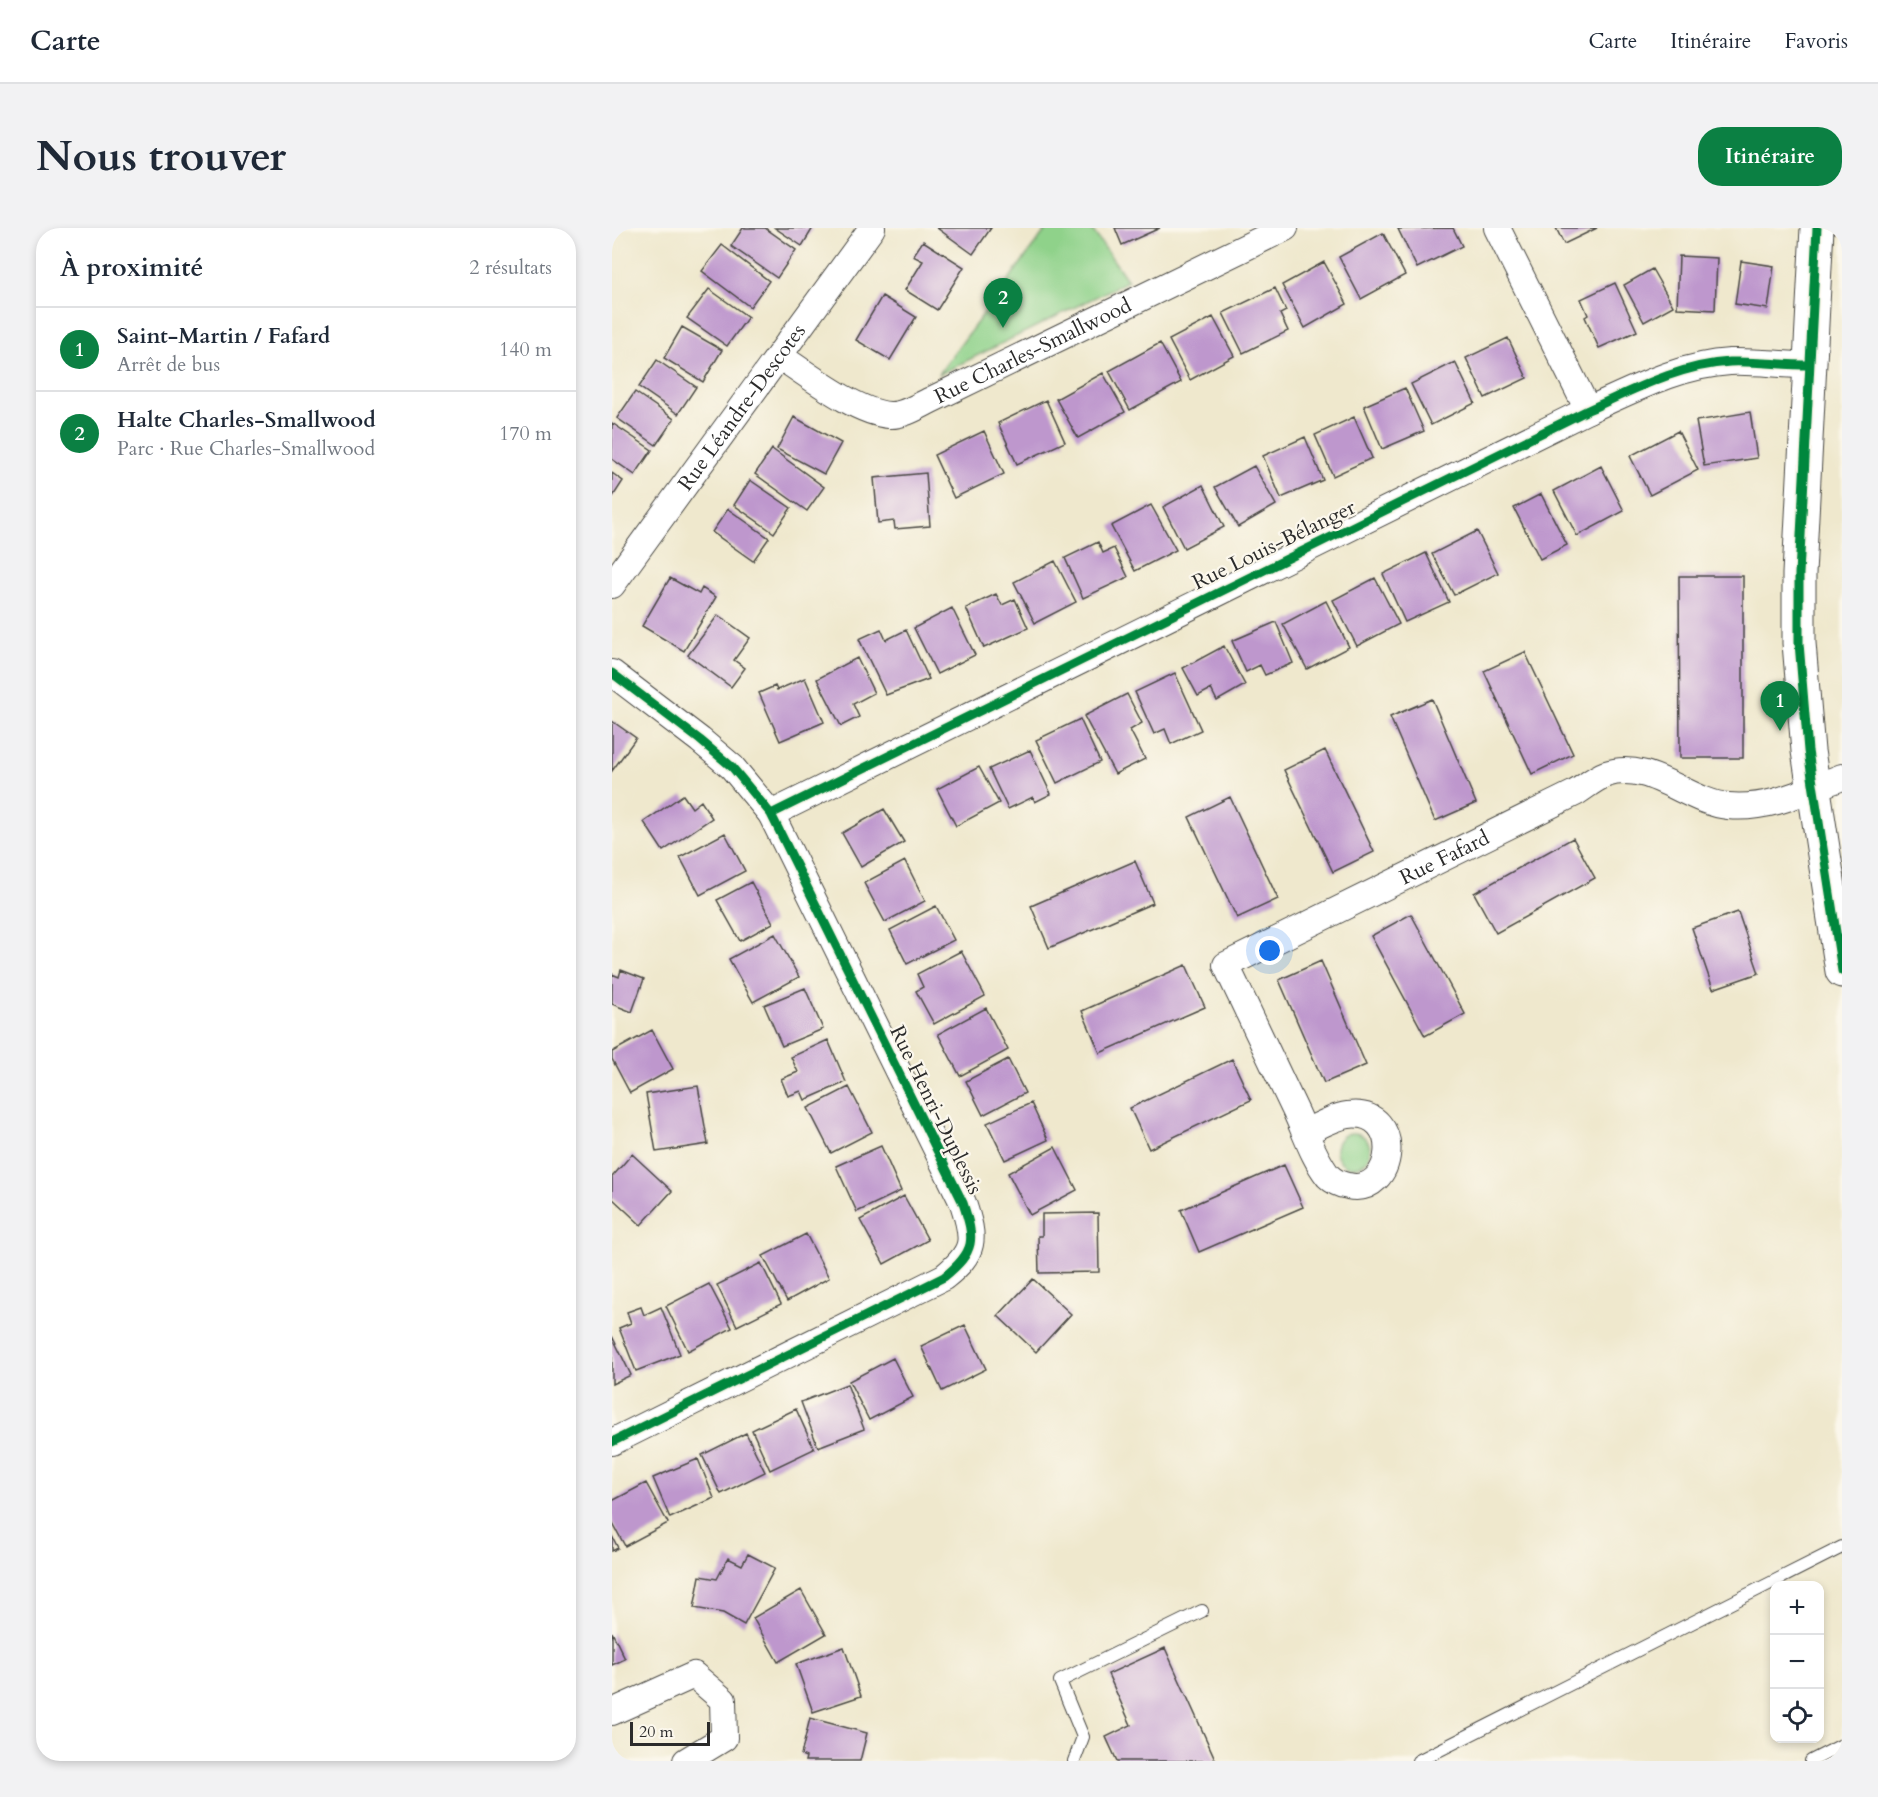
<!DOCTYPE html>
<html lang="fr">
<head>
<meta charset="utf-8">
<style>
  body { margin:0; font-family:Cardo,serif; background:#f2f2f3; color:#1f2937 }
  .controls { position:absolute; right:18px; bottom:18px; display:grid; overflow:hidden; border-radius:12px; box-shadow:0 3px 9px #0003 }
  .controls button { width:54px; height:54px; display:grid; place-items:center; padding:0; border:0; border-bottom:2px solid #e0e1e3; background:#fff; color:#1f2937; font:30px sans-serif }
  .scale { position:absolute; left:18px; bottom:15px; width:80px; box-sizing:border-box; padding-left:6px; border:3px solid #2b2b2b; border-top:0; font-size:16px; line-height:21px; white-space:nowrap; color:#2b2b2b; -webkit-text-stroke:4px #fbf7ec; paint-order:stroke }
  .you { position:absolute; left:658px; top:723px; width:21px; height:21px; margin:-15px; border:4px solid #fff; border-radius:50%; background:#1a73e8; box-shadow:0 0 0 9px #1a73e833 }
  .badge { display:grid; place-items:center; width:39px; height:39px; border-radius:50%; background:#0b8043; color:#fff; font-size:20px; font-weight:700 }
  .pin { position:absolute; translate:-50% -50px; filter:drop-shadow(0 2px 3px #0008) }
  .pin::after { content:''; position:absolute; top:32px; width:21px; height:18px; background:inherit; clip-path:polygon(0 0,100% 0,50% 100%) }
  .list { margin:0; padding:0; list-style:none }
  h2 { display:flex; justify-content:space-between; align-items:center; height:78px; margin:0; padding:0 24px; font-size:26px }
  h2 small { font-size:20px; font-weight:400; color:#747a83 }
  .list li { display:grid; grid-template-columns:39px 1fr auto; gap:18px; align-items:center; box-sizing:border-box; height:84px; padding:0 24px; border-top:2px solid #e0e1e3 }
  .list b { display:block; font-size:22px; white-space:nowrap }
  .list p { margin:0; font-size:20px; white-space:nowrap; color:#747a83 }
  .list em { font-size:20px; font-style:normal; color:#747a83 }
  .icon { flex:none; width:33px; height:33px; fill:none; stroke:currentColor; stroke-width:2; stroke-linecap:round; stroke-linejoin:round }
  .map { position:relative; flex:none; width:1230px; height:1533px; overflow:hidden; border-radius:24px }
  header { display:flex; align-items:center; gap:36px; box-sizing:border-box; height:84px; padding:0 30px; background:#fff; border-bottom:2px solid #e0e1e3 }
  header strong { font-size:28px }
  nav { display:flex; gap:33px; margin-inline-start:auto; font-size:21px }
  .intro { display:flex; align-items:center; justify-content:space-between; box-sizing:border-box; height:144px; padding:0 36px }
  h1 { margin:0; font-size:42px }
  .button { padding:15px 27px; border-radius:24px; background:#0b8043; color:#fff; font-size:21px; font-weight:700 }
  main { display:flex; gap:36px; padding:0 36px }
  aside { flex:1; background:#fff; border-radius:24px; box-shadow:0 3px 9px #0003 }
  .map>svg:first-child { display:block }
</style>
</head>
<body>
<header>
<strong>Carte</strong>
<nav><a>Carte</a><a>Itinéraire</a><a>Favoris</a></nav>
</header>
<div class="intro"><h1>Nous trouver</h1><a class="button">Itinéraire</a></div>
<main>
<aside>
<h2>À proximité<small>2 résultats</small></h2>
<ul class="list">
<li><span class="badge">1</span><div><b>Saint-Martin / Fafard</b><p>Arrêt de bus</p></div><em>140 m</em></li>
<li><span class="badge">2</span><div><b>Halte Charles-Smallwood</b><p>Parc · Rue Charles-Smallwood</p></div><em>170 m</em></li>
</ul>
</aside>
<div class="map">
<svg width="1230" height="1533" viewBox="0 0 1230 1533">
  <rect width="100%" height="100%" fill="#fbf7ec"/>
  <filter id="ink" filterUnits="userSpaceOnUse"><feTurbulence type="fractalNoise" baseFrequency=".0167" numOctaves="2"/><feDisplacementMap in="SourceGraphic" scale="12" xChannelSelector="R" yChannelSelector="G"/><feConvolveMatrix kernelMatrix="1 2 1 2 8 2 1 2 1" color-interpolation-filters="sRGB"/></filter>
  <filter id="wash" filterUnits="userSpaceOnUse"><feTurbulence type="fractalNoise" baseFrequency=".008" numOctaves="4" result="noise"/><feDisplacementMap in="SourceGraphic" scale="24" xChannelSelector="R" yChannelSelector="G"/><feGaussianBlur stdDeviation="1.35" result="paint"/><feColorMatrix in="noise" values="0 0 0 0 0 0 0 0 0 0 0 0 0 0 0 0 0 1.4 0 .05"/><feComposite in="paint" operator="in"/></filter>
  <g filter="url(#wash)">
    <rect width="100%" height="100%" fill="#efe8cd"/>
    <path fill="#8fd28a" stroke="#5d7e5a" stroke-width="1.5" d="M435 0H479L516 53 326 147Z
      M724 922a17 17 0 1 1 34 0a17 17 0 1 1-34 0Z"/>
    <g id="blocks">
      <path fill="#be97cd" d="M131 0H153L184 22 165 50 119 18Z
        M163 0H201L190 18Z
        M325 0H379L361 26Z
        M503 0H548L510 17Z
        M841 0 850 18 805 40 786 1Z
        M944 0H985L952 16Z
        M771 5 793 47 749 71 727 29Z
        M311 13 352 39 325 82 293 62 311 33 301 28Z
        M110 17 157 53 138 79 90 43Z
        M1067 28 1105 30 1103 82 1065 80Z
        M1129 33 1162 38 1156 81 1123 76Z
        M712 34 735 76 693 100 670 57Z
        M1040 41 1061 78 1032 94 1012 57Z
        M1003 55 1025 103 987 120 973 89 976 87 969 71Z
        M663 60 674 83 668 86 676 103 631 125 611 85Z
        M97 61 136 89 115 118 75 90Z
        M270 68 304 89 278 132 244 112Z
        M601 89 622 128 578 152 557 112Z
        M70 99 110 122 91 154 52 130Z
        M896 110 915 150 873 170 854 130Z
        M548 115 569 154 518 182 497 143Z
        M45 132 84 159 66 186 27 159Z
        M843 134 863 175 819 197 799 156Z
        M491 145 513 184 466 210 444 171Z
        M793 160 812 203 770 221 752 178Z
        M23 164 62 191 44 217 5 190Z
        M434 172 453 214 405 236 386 195Z
        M1138 184 1145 230 1092 238 1084 193Z
        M182 189 229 215 212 246 165 221Z
        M742 189 760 230 721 248 703 207Z
        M0 195 40 222 23 247 0 231Z
        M372 203 392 246 342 270 322 227Z
        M1066 203 1086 242 1038 267 1018 228Z
        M693 209 711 252 669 270 651 228Z
        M160 221 212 259 195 283 143 246Z
        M642 238 664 277 626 299 603 259Z
        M989 238 1012 283 965 308 942 263Z
        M0 245 11 253 0 270Z
        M314 245 318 298 283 301 282 293 266 295 262 250Z
        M138 252 179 280 162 305 122 277Z
        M591 257 612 299 572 320 551 279Z
        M929 266 955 317 928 331 902 280Z
        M539 277 564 322 523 343 499 298Z
        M116 281 157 310 141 333 100 304Z
        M865 303 886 345 842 367 820 326Z
        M486 314 491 325 502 320 516 349 471 370 453 330Z
        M814 325 837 374 793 394 771 346Z
        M443 333 464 374 423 395 402 354Z
        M1067 348H1131V530H1068Z
        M58 350 87 366 90 360 104 369 72 423 30 398Z
        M763 350 787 396 745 418 721 372Z
        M384 366 390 377 403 371 416 400 372 420 354 380Z
        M714 373 737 419 695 441 671 396Z
        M340 380 363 427 325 446 302 400Z
        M106 387 138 410 122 432 133 440 119 459 76 427Z
        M664 394 681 435 653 447 648 437 634 444 620 413Z
        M269 401 274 412 294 402 317 451 274 467 247 411Z
        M612 418 633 457 605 473 599 461 586 468 571 440Z
        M913 424 961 526 920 546 872 443Z
        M245 430 262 465 241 476 247 489 229 498 205 451Z
        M563 445 589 502 559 516 553 501 542 506 523 464Z
        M193 450 212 494 168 513 147 465 163 458 165 462Z
        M515 466 530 495 518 502 533 531 503 546 472 488Z
        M820 471 864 575 823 593 778 489Z
        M468 491 488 534 445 555 424 512Z
        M0 493 24 510 0 543Z
        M418 522 439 566 423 574 421 569 396 581 377 541Z
        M713 522 762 624 721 644 672 542Z
        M367 539 387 575 344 598 325 561Z
        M71 567 80 580 89 573 100 590 51 623 32 594Z
        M618 569 666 671 625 690 577 589Z
        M272 581 292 614 249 639 230 605Z
        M113 605 133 643 88 667 68 629Z
        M961 610 983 650 884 705 862 665Z
        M293 633 313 673 273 694 252 655Z
        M523 633 541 675 437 720 419 678Z
        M139 654 161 695 128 713 105 672Z
        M324 678 342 712 295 736 278 702Z
        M1126 684 1147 745 1101 761 1080 700Z
        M799 686 853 786 813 808 759 708Z
        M163 706 187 749 141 774 117 731Z
        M349 723 373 768 322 796 304 763 311 759 305 746Z
        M709 733 754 837 712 855 667 752Z
        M574 737 593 779 488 825 470 783Z
        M9 742 32 751 20 784 0 776V746L7 749Z
        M193 760 211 801 170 818 152 777Z
        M374 780 396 822 348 848 326 806Z
        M40 802 61 841 18 865 0 831V824Z
        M216 812 234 854 193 872 189 863 176 868 169 851 186 844 179 829Z
        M396 831 413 865 371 887 354 853Z
        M620 831 639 872 537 921 518 880Z
        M86 858 96 916 44 924 34 866Z
        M237 859 260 904 219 925 196 880Z
        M419 875 436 912 393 932 375 895Z
        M269 918 289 963 245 984 224 938Z
        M443 919 465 962 418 987 396 945Z
        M20 926 60 963 29 997 0 970V949Z
        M672 937 691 979 587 1024 569 982Z
        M292 968 316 1012 272 1036 248 992Z
        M486 985 487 1044 427 1045 426 1008H430V986Z
        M194 1006 217 1050 175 1073 151 1028Z
        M149 1035 169 1076 125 1098 105 1057Z
        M421 1051 459 1086 424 1124 386 1088Z
        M97 1056 120 1100 76 1123 54 1078Z
        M29 1079 32 1087 49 1079 68 1126 24 1143 7 1100 19 1095 15 1084Z
        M353 1097 374 1141 330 1163 309 1118Z
        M0 1108 19 1147 0 1156Z
        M281 1130 301 1169 257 1192 237 1153Z
        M235 1156 252 1201 206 1219 189 1174Z
        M184 1181 202 1221 158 1242 140 1202Z
        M134 1205 153 1244 109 1266 90 1227Z
        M86 1231 102 1270 58 1290 41 1250Z
        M34 1255 56 1295 13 1318 0 1294V1273Z
        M0 1308 6 1320 0 1323Z
        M136 1326 163 1340 132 1397 111 1385 82 1380 88 1348 105 1351 116 1330 130 1337Z
        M189 1362 214 1406 166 1434 141 1390Z
        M0 1404 13 1431 0 1437Z
        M232 1419 249 1468 201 1484 184 1436Z
        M553 1420 604 1533H505L494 1509 519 1497 496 1446Z
        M198 1490 255 1505 248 1533H193L194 1529 189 1527Z"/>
    </g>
  </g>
  <g filter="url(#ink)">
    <use href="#blocks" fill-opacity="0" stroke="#484743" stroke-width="1.5"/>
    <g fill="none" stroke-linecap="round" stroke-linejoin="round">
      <defs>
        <path id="service" d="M462 1533 471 1509 448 1453 590 1383
          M806 1533 1230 1319
          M1199 1533 1230 1517"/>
        <g id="minor">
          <path d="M885 0 976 182"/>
          <path id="s1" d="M167 128C197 147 243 184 277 187 292 188 308 177 321 171L673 0"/>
          <path id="s2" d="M0 357 260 0"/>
          <path d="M0 445 88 512 120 539 159 586 351 975C363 1012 364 1023 332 1049L0 1214"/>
          <path d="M159 586 976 182C1021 162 1067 137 1118 134 1144 133 1171 137 1196 137"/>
          <path id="s3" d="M694 904C707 898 721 889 736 887 794 880 783 969 736 958 729 957 721 953 716 948 701 929 693 903 683 882 660 834 637 785 614 737L963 565C973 559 983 550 994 546 1037 531 1075 574 1116 578 1157 582 1193 563 1230 549"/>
          <path d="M0 1484 82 1447 111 1472 112 1510 74 1533"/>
        </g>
        <path id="secondary" d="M1205 0 1187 346V415L1196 523 1230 743"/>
      </defs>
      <use href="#service" stroke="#484743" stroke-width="14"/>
      <use href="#minor" stroke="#484743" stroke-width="28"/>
      <use href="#secondary" stroke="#484743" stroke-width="35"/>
      <use href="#service" stroke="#fff" stroke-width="12"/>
      <use href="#minor" stroke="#fff" stroke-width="26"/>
      <use href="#secondary" stroke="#fff" stroke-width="33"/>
      <defs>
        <path id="cycleway" d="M1205 0 1187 346V415L1196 523 1230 743
          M0 445 88 512 120 539 159 586 351 975C363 1012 364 1023 332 1049L0 1214
          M159 586 976 182C1021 162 1067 137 1118 134 1144 133 1171 137 1196 137"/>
      </defs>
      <use href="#cycleway" stroke="#fbf7ec" stroke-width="13"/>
      <use href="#cycleway" stroke="#00873e" stroke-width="9"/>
    </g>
  </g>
  <g text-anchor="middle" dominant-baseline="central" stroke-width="4.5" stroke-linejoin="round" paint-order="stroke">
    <g font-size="21" fill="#2b2b2b" stroke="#fbf7ec">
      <text stroke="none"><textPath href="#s1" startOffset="284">Rue Charles-Smallwood</textPath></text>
      <text stroke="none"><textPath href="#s2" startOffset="220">Rue Léandre-Descotes</textPath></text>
      <text transform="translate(662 317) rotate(-26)">Rue Louis-Bélanger</text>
      <text stroke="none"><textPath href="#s3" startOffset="669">Rue Fafard</textPath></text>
      <text transform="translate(324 882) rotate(64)">Rue Henri-Duplessis</text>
    </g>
  </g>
</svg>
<div class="controls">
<button>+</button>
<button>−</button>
<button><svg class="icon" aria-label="locate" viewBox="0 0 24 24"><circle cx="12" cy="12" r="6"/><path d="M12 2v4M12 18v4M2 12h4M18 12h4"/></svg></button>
</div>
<div class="scale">20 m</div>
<div class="you"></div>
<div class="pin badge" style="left:1168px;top:503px">1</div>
<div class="pin badge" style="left:391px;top:100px">2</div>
</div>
</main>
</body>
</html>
